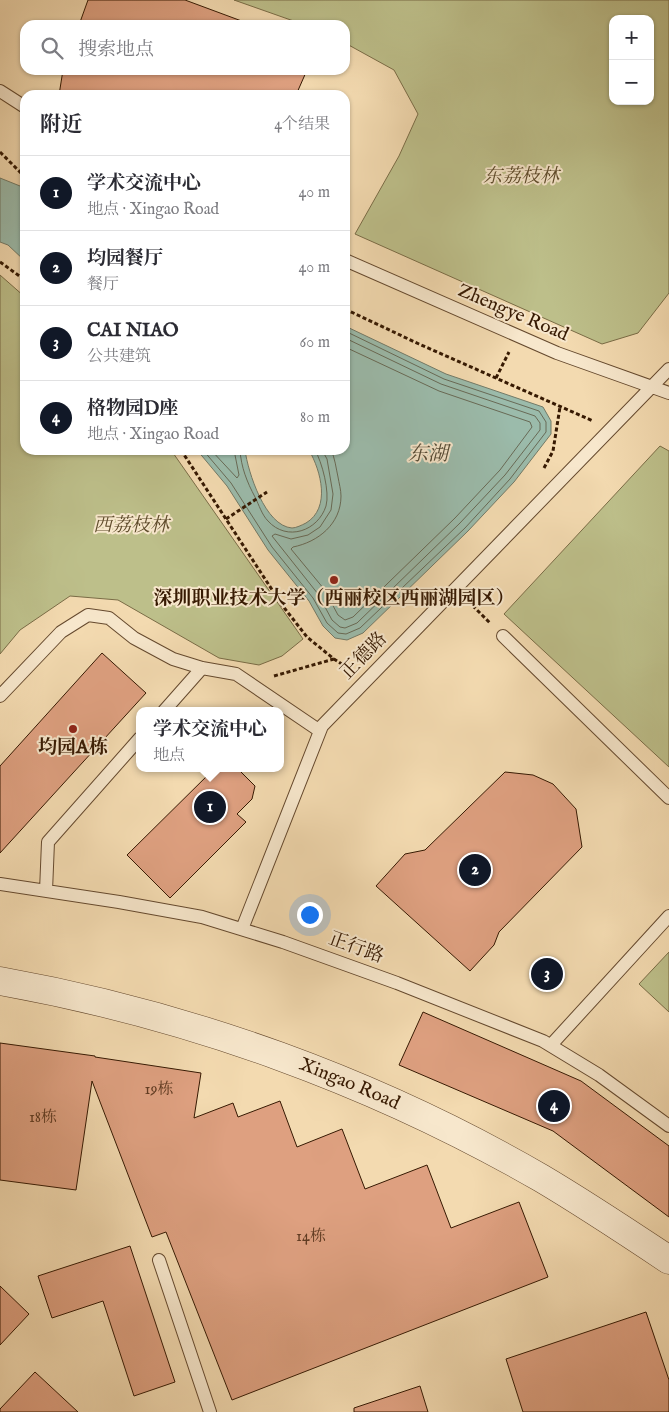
<!DOCTYPE html>
<html lang="zh">
<head>
<meta charset="utf-8">
<style>
  body { margin:0; font-family:"IM FELL English","Noto Serif SC",serif; background:#f2f2f3; color:#2b2b33 }
  .controls { position:absolute; right:15px; top:15px; display:grid; overflow:hidden; border-radius:10px; box-shadow:0 1px 4px #0004 }
  .controls button { width:45px; height:45px; display:grid; place-items:center; padding:0; border:0; border-bottom:1px solid #e1e1e2; background:#fff; color:#2b2b33; font:25px sans-serif }
  .you { position:absolute; left:309px; top:914px; width:18px; height:18px; margin:-12px; border:4px solid #fff; border-radius:50%; background:#1a73e8; box-shadow:0 0 0 8px #1a73e833 }
  .badge { display:grid; place-items:center; width:32px; height:32px; border-radius:50%; background:#111827; color:#fff; font-size:16px; font-weight:700 }
  .pin { position:absolute; translate:-50% -50%; border:2px solid #fff; box-shadow:0 1px 5px #0006 }
  .popup { position:absolute; left:136px; top:707px; width:148px; height:65px; box-sizing:border-box; display:grid; place-content:center; border-radius:10px; background:#fff; filter:drop-shadow(0 1px 4px #0005); font-size:16px; white-space:nowrap; color:#7c7c81 }
  .popup b { font-size:19px; color:#2b2b33 }
  .popup::after { content:''; position:absolute; left:50%; top:100%; margin-left:-10px; border:10px solid transparent; border-top-color:#fff }
  .list { margin:0; padding:0; list-style:none }
  h2 { display:flex; justify-content:space-between; align-items:center; height:65px; margin:0; padding:0 20px; font-size:21px }
  h2 small { font-size:16px; font-weight:400; color:#7c7c81 }
  .list li { display:grid; grid-template-columns:32px 1fr auto; gap:15px; align-items:center; box-sizing:border-box; height:75px; padding:0 20px; border-top:1px solid #e1e1e2 }
  .list b { display:block; font-size:19px; white-space:nowrap }
  .list p { margin:0; font-size:16px; white-space:nowrap; color:#7c7c81 }
  .list em { font-size:16px; font-style:normal; color:#7c7c81 }
  .icon { flex:none; width:28px; height:28px; fill:none; stroke:currentColor; stroke-width:2; stroke-linecap:round; stroke-linejoin:round }
  .map { position:relative; flex:none; width:669px; height:1412px; overflow:hidden }
  .search { position:absolute; background:#fff; box-shadow:0 1px 4px #0004; left:20px; top:20px; width:330px; height:55px; display:flex; align-items:center; gap:12px; box-sizing:border-box; padding:0 18px; border-radius:15px; color:#7c7c81; font-size:19px }
  .panel { position:absolute; background:#fff; box-shadow:0 1px 4px #0004; left:20px; top:90px; width:330px; height:365px; border-radius:15px }
  .map>svg:first-child { display:block }
</style>
</head>
<body>
<div class="map">
<svg width="669" height="1412" viewBox="0 0 669 1412">
  <rect width="100%" height="100%" fill="#f3dab0"/>
  <filter id="stains"><feTurbulence type="fractalNoise" baseFrequency=".004" numOctaves="4"/><feColorMatrix values="0 0 0 0 .2 0 0 0 0 .09 0 0 0 0 .02 0 0 0 .5 -.17"/></filter>
  <radialGradient id="worn" r=".72"><stop offset=".6" stop-color="#630" stop-opacity="0"/><stop offset="1" stop-color="#630" stop-opacity=".3"/></radialGradient>
  <path fill="#bdbf8a" stroke="#7a6c46" fill-rule="evenodd" d="M234 0H669V293L638 333 602 344 355 234 399 156 418 114 394 70 345 43V25H305ZM613 19H650V101H613Z
    M0 275 25 297V450H171L303 639 282 656 259 665 219 658 118 600 70 596 20 630 0 654Z
    M660 446 669 451V767L504 614Z
    M669 952V1012L639 984Z"/>
  <path fill="#9bbbab" stroke="#737a67" d="M0 178 25 188V261L8 245 0 242Z
    M345 326 446 374 543 407 551 421V434L514 482 468 531 363 633 347 640 335 638 323 626 309 601 268 550 227 486 197 450H245C248 472 265 526 292 528 296 528 302 525 306 523 331 508 321 471 309 450H345Z"/>
  <g fill="none" stroke-linecap="round" stroke-linejoin="round">
    <path stroke="#686a56" stroke-width="1" d="M203 450 231 483 272 547 313 598 327 623 338 633 346 634 360 628 465 528 510 479 546 432V422L539 411 444 379 345 331
      M211 450 237 478 239 475 234 450
      M240 450C241 467 247 482 255 497 259 505 262 515 268 521 287 542 318 531 326 506 330 492 322 462 315 450
      M322 450 327 459 333 494 331 510 320 527 308 535 291 539 275 534 272 536 318 594 332 620 340 627 345 628 357 623 460 523 505 475 540 430V423L535 416 441 384 345 338
      M331 450C335 458 336 468 338 477 339 483 341 490 341 496 341 524 318 542 293 547L291 549 324 589 338 615 345 620 353 617 455 518 500 470 532 427 530 422 439 391 345 347"/>
  </g>
  <path fill="#dea080" stroke="#361902" d="M88 0H185L247 23 246 25H79Z
    M63 70H307L296 95H59Z
    M102 653 146 693 0 853V766Z
    M215 768H237L255 786 252 799 237 814 246 822 170 898 127 855Z
    M505 772 533 775 553 784 576 809 582 847 499 932 494 945 470 971 376 886 405 854 425 850Z
    M423 1012 581 1081 669 1146V1217L553 1131 399 1065Z
    M0 1043 95 1056V1057L201 1073 194 1118 233 1103 238 1117 280 1101 297 1147 342 1129 365 1189 427 1165 451 1228 519 1202 548 1277 232 1400 166 1232 152 1237 92 1081 76 1190 0 1180Z
    M130 1246 175 1382 134 1396 103 1301 52 1318 38 1276Z
    M0 1286 29 1314 0 1345Z
    M646 1312 669 1380V1412H523L506 1359Z
    M35 1372 78 1412H0V1409Z
    M420 1386 428 1412H354V1408Z"/>
  <g fill="none" stroke-linecap="round" stroke-linejoin="round">
    <defs>
      <path id="service" d="M0 91 25 107
        M345 260 557 353 669 393
        M503 636 669 798
        M0 696 61 632 88 615 109 618 134 638 173 659 202 668 236 674 320 731
        M164 711 202 668
        M0 884 119 902 202 917 283 942 397 983 543 1041 599 1075 669 1126
        M46 891 48 842 140 738
        M242 929 322 726 669 369
        M551 1045 669 916
        M159 1260 210 1412"/>
      <g id="tertiary">
        <path id="s1" d="M0 981C190 1015 375 1082 541 1178 585 1204 627 1232 669 1260"/>
      </g>
    </defs>
    <use href="#service" stroke="#65492e" stroke-width="14"/>
    <use href="#tertiary" stroke="#65492e" stroke-width="29"/>
    <path stroke="#361902" stroke-width="3" stroke-dasharray="4 2.5" stroke-linecap="butt" d="M0 152 25 177
      M0 262 25 280
      M345 309 419 344 593 421
      M496 378 509 352
      M181 450 282 605 307 637 334 659 351 670
      M544 468 553 451 560 407
      M226 519 267 492
      M468 601 490 623
      M274 676 334 659"/>
    <use href="#service" stroke="#f7e7cc" stroke-width="12"/>
    <use href="#tertiary" stroke="#f7e7cc" stroke-width="28"/>
  </g>
  <g fill="#8f2418" stroke="#f7e7cc" stroke-width="2">
    <circle cx="334" cy="580" r="5"/>
    <circle cx="73" cy="729" r="5"/>
  </g>
  <g text-anchor="middle" dominant-baseline="central" stroke-width="4" stroke-linejoin="round" paint-order="stroke">
    <g font-size="16" fill="#603b22">
      <text x="159" y="1090">19栋</text>
      <text x="43" y="1118">18栋</text>
      <text x="311" y="1237">14栋</text>
    </g>
    <g font-size="19" font-style="italic" fill="#5e4b2b" stroke="#f7e7cc">
      <text x="521" y="177">东荔枝林</text>
      <text x="131" y="526">西荔枝林</text>
    </g>
    <g font-size="19" fill="#361902" stroke="#f7e7cc">
      <text transform="translate(513 313) rotate(23)">Zhengye Road</text>
      <text transform="translate(364 656) rotate(-46)">正德路</text>
      <text transform="translate(356 948) rotate(20)">正行路</text>
      <text stroke="none"><textPath href="#s1" startOffset="365">Xingao Road</textPath></text>
    </g>
    <g font-size="19" font-weight="bold" fill="#361902" stroke="#f7e7cc">
      <text x="334" y="599">深圳职业技术大学（西丽校区西丽湖园区）</text>
      <text x="73" y="748">均园A栋</text>
    </g>
    <g font-size="20" font-style="italic" fill="#544a35" stroke="#f7e7cc">
      <text x="428" y="454">东湖</text>
    </g>
  </g>
  <rect width="100%" height="100%" filter="url(#stains)"/>
  <rect width="100%" height="100%" fill="url(#worn)"/>
</svg>
<div class="controls">
<button>+</button>
<button>−</button>
</div>
<div class="you"></div>
<div class="pin badge" style="left:210px;top:807px">1</div>
<div class="popup"><b>学术交流中心</b>地点</div>
<div class="pin badge" style="left:475px;top:870px">2</div>
<div class="pin badge" style="left:547px;top:974px">3</div>
<div class="pin badge" style="left:554px;top:1106px">4</div>
<div class="search"><svg class="icon" aria-label="search" viewBox="0 0 24 24"><circle cx="10" cy="10" r="6"/><path d="M15 15l6 6"/></svg>搜索地点</div>
<section class="panel">
<h2>附近<small>4个结果</small></h2>
<ul class="list">
<li><span class="badge">1</span><div><b>学术交流中心</b><p>地点 · Xingao Road</p></div><em>40 m</em></li>
<li><span class="badge">2</span><div><b>均园餐厅</b><p>餐厅</p></div><em>40 m</em></li>
<li><span class="badge">3</span><div><b>CAI NIAO</b><p>公共建筑</p></div><em>60 m</em></li>
<li><span class="badge">4</span><div><b>格物园D座</b><p>地点 · Xingao Road</p></div><em>80 m</em></li>
</ul>
</section>
</div>
</body>
</html>
